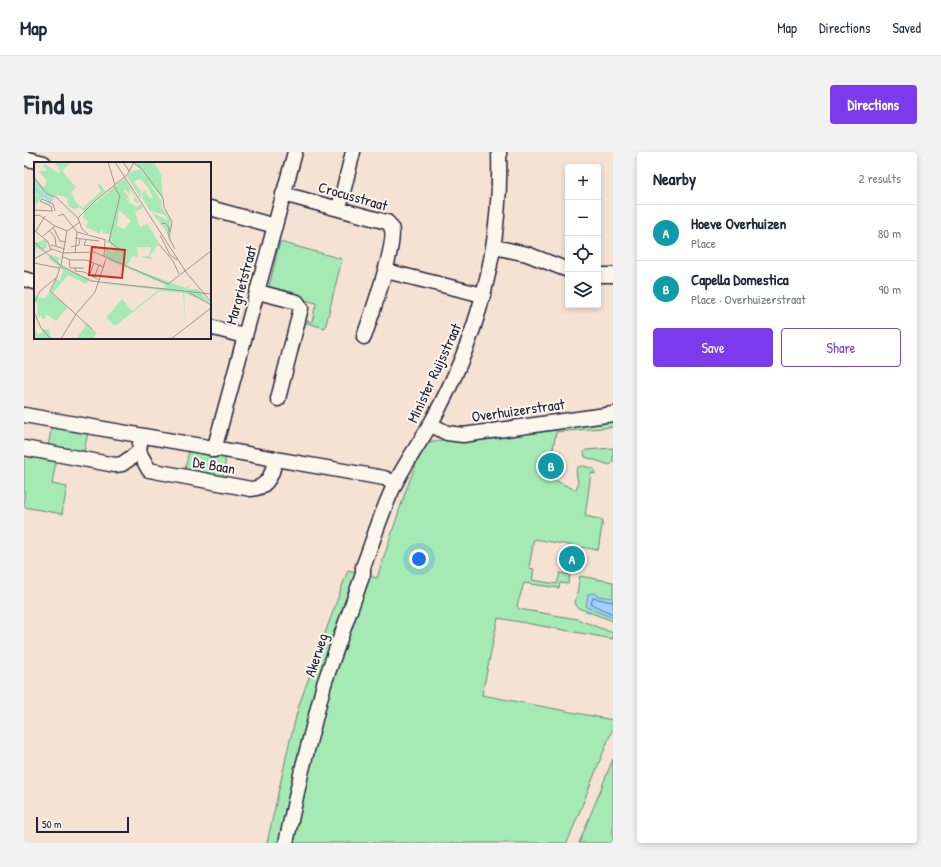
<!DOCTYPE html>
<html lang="en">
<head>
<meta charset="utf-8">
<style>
  body { margin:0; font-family:"Patrick Hand",sans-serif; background:#f2f2f3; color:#1f2937 }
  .controls { position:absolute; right:12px; top:12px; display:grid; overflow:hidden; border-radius:4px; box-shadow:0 2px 6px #0003 }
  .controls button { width:36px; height:36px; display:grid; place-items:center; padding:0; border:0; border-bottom:1px solid #e0e1e3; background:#fff; color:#1f2937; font:20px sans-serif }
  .scale { position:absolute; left:12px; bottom:10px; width:93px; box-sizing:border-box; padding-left:4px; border:2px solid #22223b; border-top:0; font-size:11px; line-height:14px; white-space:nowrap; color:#22223b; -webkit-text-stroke:3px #fbf7ec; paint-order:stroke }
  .you { position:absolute; left:395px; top:407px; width:14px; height:14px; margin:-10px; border:3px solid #fff; border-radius:50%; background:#1a73e8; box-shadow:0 0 0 6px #1a73e833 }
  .badge { display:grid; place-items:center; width:26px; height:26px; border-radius:50%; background:#7c3aed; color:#fff; font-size:13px; font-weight:700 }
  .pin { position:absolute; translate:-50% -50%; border:2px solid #fff; box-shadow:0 1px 4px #0006 }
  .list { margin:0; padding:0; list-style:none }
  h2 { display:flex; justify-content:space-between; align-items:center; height:52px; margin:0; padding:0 16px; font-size:17px }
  h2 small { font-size:13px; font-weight:400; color:#747a83 }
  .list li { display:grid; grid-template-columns:26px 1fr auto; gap:12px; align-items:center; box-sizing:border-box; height:56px; padding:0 16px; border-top:1px solid #e0e1e3 }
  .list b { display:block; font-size:15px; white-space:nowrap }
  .list p { margin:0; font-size:13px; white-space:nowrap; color:#747a83 }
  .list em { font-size:13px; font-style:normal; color:#747a83 }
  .actions { display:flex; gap:8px; padding:12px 16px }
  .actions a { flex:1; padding:9px 0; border:1px solid #7c3aed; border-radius:4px; text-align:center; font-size:14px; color:#7c3aed }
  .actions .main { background:#7c3aed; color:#fff }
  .icon { flex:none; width:22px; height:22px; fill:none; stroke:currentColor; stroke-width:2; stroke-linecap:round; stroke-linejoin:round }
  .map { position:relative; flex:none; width:589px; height:691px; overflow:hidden; border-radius:4px }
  header { display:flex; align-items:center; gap:24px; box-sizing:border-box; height:56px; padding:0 20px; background:#fff; border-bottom:1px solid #e0e1e3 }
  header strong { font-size:19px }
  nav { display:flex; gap:22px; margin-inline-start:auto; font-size:14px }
  .intro { display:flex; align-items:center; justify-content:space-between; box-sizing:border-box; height:96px; padding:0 24px }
  h1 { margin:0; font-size:28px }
  .button { padding:10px 18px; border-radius:4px; background:#7c3aed; color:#fff; font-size:14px; font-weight:700 }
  main { display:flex; gap:24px; padding:0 24px }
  aside { flex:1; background:#fff; border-radius:4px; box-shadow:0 2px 6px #0003 }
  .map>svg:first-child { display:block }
</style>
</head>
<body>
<header>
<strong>Map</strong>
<nav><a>Map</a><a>Directions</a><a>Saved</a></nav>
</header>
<div class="intro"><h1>Find us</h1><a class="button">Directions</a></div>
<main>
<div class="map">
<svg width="589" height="691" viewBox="0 0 589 691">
  <rect width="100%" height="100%" fill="#f5e2d3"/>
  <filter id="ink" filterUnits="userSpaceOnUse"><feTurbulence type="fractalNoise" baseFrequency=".025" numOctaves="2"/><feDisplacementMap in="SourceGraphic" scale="8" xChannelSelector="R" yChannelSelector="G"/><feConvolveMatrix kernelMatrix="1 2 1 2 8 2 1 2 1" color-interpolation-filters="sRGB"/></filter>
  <g filter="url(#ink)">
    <path fill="#a5e9b4" stroke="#648678" d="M256 90 318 107 301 176 279 170V168L288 170 292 151 244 138Z
      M589 268V275L532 280 527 309 523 308 521 324 552 338 554 331 552 319 554 315 560 314 570 317 571 322 567 321 561 364 579 368 574 398 510 387 505 416 510 417 508 428 533 432 536 421 546 423 544 432 536 431 535 436 500 431 493 454 495 457 553 467 589 481V487L474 466 458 543 589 568V576L543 691H243L265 592 275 553 324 418 353 426 382 338 401 290Z
      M28 273 64 280 60 300 55 303 24 294Z
      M589 296V310L586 313 561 305 560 300 562 298Z
      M165 298 202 305 199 325 161 318Z
      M0 304 32 309 28 332 43 335 38 362 0 355Z
      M556 424 589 430V469L554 456 551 451Z
      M589 607V691H555Z"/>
    <path fill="#9ed5fd" stroke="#6c8daf" d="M570 441 573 444 589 446V466L562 455 564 442Z"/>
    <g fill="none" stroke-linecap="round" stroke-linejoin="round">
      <path stroke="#546a89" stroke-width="1" d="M589 450 569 446 567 452 589 462"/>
      <defs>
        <path id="minor" d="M0 6 20 11
          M259 42 363 70C364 71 367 74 367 75 374 89 346 167 340 185
          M186 56 251 74
          M315 56 329 0
          M470 95 503 102 544 118
          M362 119 459 143
          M574 123H589
          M0 127 11 130
          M234 140 273 150 277 156 254 247
          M186 175 220 184
          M0 263 360 326 371 331
          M406 272 423 281 439 283 589 262
          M117 284 115 300 125 318 227 337C244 336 249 321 251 307
          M0 296 91 313 98 312 115 300
          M190 298 271 0
          M262 691 277 622 300 532 339 422V415C350 387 358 357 372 330 382 310 395 292 406 273 454 186 478 99 475 0"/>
      </defs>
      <use href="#minor" stroke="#22223b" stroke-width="17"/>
      <use href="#minor" stroke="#fbf7ec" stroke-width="14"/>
    </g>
  </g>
  <g text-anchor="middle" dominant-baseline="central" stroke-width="4" stroke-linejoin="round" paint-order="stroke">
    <g font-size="15" fill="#22223b" stroke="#fbf7ec">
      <text transform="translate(329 44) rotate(16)">Crocusstraat</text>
      <text transform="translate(217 133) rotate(-75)">Margrietstraat</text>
      <text transform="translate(410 221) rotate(-65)">Minister Ruijsstraat</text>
      <text transform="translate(494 258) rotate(-8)">Overhuizerstraat</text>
      <text transform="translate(190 313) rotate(10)">De Baan</text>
      <text transform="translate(292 503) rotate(-72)">Akerweg</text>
    </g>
  </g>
  <g transform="translate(10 10)">
    <rect width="177" height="177" fill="#f5e2d3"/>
    <path d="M20 0H37L28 9 42 25 37 30 43 42 49 46 67 29 63 23 66 22 71 29 50 49 45 45 41 47 36 45 33 39 35 37 25 33 19 35V40L10 34 0 44V35L3 33 0 30V15L9 25 11 24 13 19 5 9H11L12 7 9 4 11 2 24 11 27 9 21 3 28 8ZM100 0H120L127 13 129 37ZM107 7 127 39 128 36 127 44 136 57 137 80 131 67 118 51 134 58 131 53 116 49 109 37 108 27 109 30 113 28 112 31 116 37 119 35 113 24 106 17 99 20 107 29V37L93 14 97 10ZM91 16 105 41 100 40 101 35 95 26 96 34 92 27 89 30 93 32 97 42 91 34 95 41 103 45 106 42 109 46 101 50 106 65 116 61 114 63 125 81 116 94 119 97 105 95 115 94 117 85H103L104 95 98 94 93 104 151 126 158 121 153 127H164L177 142 150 131 152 165 149 131 126 129 81 164 72 156 88 137 98 149 125 128 71 122 55 118 52 122 34 113 19 131 17 129 22 117 26 119 29 108 14 96 17 93 26 96 24 100 38 109 65 121 129 126 132 123 76 99 71 95 72 86 78 90 79 84 76 85 77 82 72 80 77 75 75 72 68 71 69 67 65 71 52 65 54 59 49 56 51 49ZM85 48 97 59 90 67 83 64ZM11 77 14 79 12 86 8 88 10 90 3 86 0 89V80L3 81ZM16 129 34 145 22 159 12 152 11 156 8 157 7 153 3 156 4 142 0 139V131L3 135 11 136ZM53 162 63 171 58 177H42ZM0 165 3 172 8 171V167L15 168 17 177 0 175Z" fill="#a5e9b4" fill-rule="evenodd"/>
    <path fill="none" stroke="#9ed5fd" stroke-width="2" d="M0 26 17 40"/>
    <path fill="none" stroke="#a19596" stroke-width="1" d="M74 0 81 23M81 0 152 110 177 140M89 0 96 10M99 1 106 5 129 36 130 45M0 15 12 31 23 36 44 56 48 67 54 72M130 45 138 60 136 70M0 48 19 49M18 49 17 44 6 39 8 37 19 42 21 49M0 54 5 53 21 64M24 54 29 52 43 70 72 78M44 56 62 38 93 13 100 0M127 62 131 61 135 66V76L141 87M19 65 26 79 32 80M0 68 14 80 17 88M15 68 21 75 22 84M2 69 11 54M33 69 46 60M126 73 136 93 143 98M9 74 21 64 33 69M41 76 65 79M52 78 50 83 64 85M75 79 86 34 80 24M75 79 85 87M0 80 27 104 57 119 177 132M125 82 139 99 145 112M17 83 31 87M37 85 45 83 46 77M41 91 43 70M29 95 36 98H52L70 105M70 95 71 78M0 97 18 87 29 91 60 90 134 122 177 89M35 98 36 106H50M0 101 25 106M27 103 33 69M41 106V109L50 110M50 110 66 118M55 114 60 101M23 115 16 129 58 167M60 116 65 103M156 129V131L177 143M0 141 6 129 23 115 26 105M0 150 7 166 17 177M27 177 42 152 61 130 72 97M137 177 177 146"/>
    <path fill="#d62828" fill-opacity="0.15" stroke="#d62828" stroke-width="2" d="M58 85 91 88 88 116 55 113Z"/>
    <rect width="177" height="177" fill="none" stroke="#22223b" stroke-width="2"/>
  </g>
</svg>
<div class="controls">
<button>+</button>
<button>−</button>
<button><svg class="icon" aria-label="locate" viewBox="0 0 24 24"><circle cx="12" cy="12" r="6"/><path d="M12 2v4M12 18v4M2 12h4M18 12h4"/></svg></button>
<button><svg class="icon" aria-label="layers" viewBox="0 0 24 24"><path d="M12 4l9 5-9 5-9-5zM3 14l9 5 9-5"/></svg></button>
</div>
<div class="scale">50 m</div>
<div class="you"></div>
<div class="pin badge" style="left:548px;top:407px;background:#0f9aa8">A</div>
<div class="pin badge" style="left:527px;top:314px;background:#0f9aa8">B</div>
</div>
<aside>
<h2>Nearby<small>2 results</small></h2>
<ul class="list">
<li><span class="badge" style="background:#0f9aa8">A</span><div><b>Hoeve Overhuizen</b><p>Place</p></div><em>80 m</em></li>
<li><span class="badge" style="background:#0f9aa8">B</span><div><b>Capella Domestica</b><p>Place · Overhuizerstraat</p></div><em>90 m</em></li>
</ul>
<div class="actions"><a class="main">Save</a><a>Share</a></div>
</aside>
</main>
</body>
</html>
